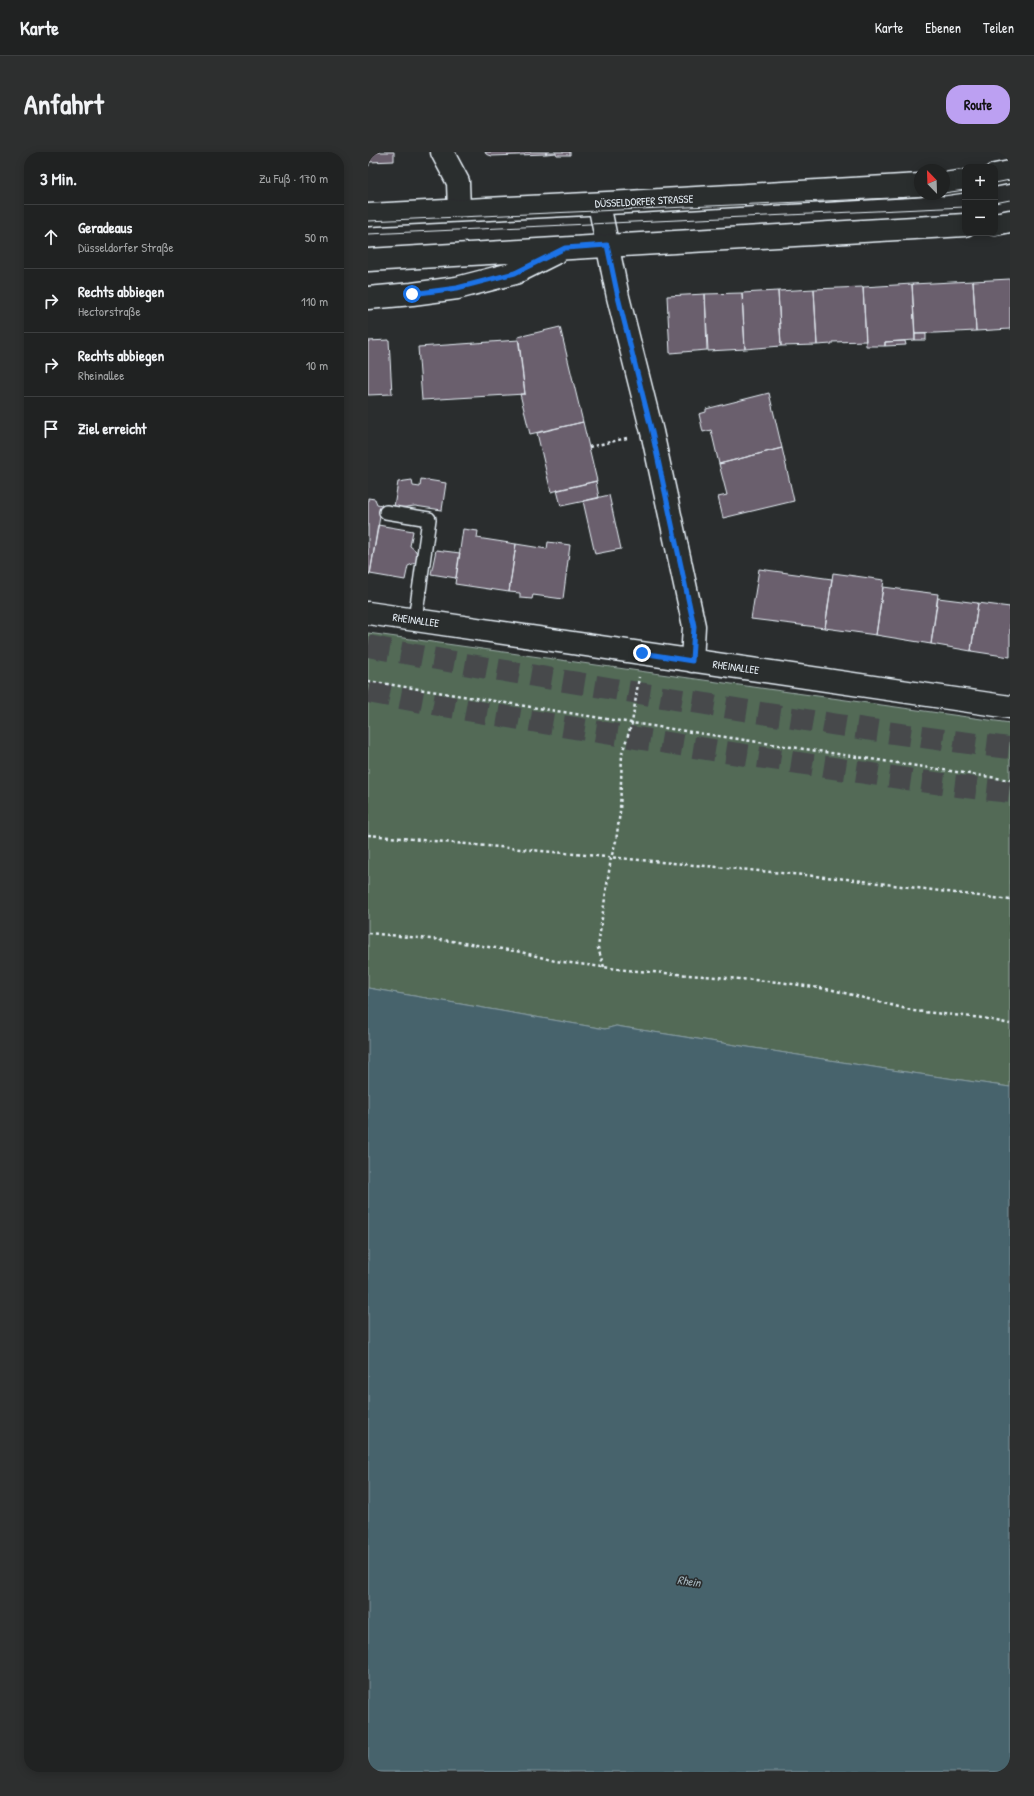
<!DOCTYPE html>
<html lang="de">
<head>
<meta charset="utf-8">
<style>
  body { margin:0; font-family:"Patrick Hand",sans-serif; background:#2d2f2f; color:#f1f3f6 }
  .controls { position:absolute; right:12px; top:12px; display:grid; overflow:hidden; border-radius:8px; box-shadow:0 2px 10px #0003 }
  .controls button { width:36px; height:36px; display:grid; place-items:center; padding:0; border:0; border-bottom:1px solid #3d3f40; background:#202222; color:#f1f3f6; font:20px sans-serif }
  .compass { position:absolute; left:546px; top:12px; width:36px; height:36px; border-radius:50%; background:#202222; box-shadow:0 2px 10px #0003; rotate:337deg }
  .stop { position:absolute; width:12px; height:12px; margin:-9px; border:3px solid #1a73e8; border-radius:50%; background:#fff }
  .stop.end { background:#1a73e8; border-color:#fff; box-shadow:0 1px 4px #0008 }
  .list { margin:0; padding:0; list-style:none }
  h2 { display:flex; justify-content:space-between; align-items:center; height:52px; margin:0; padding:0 16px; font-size:17px }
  h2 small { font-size:13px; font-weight:400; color:#a2a4a5 }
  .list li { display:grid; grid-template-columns:26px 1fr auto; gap:12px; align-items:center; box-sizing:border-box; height:64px; padding:0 16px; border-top:1px solid #3d3f40 }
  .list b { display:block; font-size:15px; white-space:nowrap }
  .list p { margin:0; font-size:13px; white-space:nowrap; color:#a2a4a5 }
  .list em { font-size:13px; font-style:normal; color:#a2a4a5 }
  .icon { flex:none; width:22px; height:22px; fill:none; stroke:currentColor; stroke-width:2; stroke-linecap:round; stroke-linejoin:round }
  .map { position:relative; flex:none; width:642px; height:1620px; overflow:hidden; border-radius:16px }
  header { display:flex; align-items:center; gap:24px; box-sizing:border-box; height:56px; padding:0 20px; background:#202222; border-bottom:1px solid #3d3f40 }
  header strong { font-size:19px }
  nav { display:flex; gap:22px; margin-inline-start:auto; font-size:14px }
  .intro { display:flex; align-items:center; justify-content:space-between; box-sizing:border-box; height:96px; padding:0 24px }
  h1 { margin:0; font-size:28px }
  .button { padding:10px 18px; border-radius:16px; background:#bca0f2; color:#111; font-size:14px; font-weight:700 }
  main { display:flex; gap:24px; padding:0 24px }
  aside { flex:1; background:#202222; border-radius:16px; box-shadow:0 2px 10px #0003 }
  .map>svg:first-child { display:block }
</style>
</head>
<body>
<header>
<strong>Karte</strong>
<nav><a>Karte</a><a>Ebenen</a><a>Teilen</a></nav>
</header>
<div class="intro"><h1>Anfahrt</h1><a class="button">Route</a></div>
<main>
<aside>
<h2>3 Min.<small>Zu Fuß · 170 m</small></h2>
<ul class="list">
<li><svg class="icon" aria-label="ahead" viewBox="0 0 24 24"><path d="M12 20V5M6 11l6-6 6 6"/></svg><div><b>Geradeaus</b><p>Düsseldorfer Straße</p></div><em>50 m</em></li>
<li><svg class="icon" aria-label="right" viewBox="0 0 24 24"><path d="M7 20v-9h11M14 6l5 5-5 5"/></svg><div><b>Rechts abbiegen</b><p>Hectorstraße</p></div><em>110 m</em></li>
<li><svg class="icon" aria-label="right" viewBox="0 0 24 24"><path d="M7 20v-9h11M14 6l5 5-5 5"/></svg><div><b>Rechts abbiegen</b><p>Rheinallee</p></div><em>10 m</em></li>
<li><svg class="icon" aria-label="arrive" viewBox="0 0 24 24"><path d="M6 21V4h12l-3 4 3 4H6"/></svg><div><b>Ziel erreicht</b></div></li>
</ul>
</aside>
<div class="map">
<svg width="642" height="1620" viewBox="0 0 642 1620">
  <rect width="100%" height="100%" fill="#2a2d2e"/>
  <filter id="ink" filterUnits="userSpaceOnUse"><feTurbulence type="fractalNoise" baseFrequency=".025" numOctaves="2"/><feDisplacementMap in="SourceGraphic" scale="8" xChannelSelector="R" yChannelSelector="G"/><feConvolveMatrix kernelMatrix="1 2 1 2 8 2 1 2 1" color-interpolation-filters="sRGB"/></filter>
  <g filter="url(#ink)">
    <path fill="#526a57" stroke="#9daea8" d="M0 481 642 571V935L524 918 248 874 237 877 0 836Z"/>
    <path fill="#47636c" stroke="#879ca4" d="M0 836 237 877 248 874 524 918 642 935V1620H0Z"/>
    <path fill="#6b5f6d" stroke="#e8f1f8" d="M0 0H26V9L1 10V14H0Z
      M117 0H178V2L124 4 118 2Z
      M178 0H202V3H189L188 1 178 2Z
      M642 127V177L608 179 605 129Z
      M605 129 608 179 547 182 544 132Z
      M544 132 547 188 517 190V194H498L495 135Z
      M495 135 498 189 464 190V192L449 193 446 137Z
      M446 137 449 193 413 194 410 139Z
      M410 139 413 194 377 197 374 141Z
      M374 141 377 197 340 199 337 142Z
      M337 142 339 198 302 201 299 144Z
      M192 175 215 270 162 282 152 242H157L150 185Z
      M547 182H558V188H547Z
      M21 188 24 242 0 243V189Z
      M151 188 157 242 54 248 50 195Z
      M537 189 538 193 517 194V190Z
      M401 241 414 296 351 312 343 278 335 280 331 262 338 260V257Z
      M215 270 229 329 183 340 169 281Z
      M414 296 426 349 355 366 350 345 359 343 351 312Z
      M53 327 78 331 74 358 47 354 31 356 26 355 30 330 44 328 45 334 52 335Z
      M228 329 231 346 193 354 189 338Z
      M241 343 253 397 227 402 215 349Z
      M0 346 7 347 9 352 14 353 2 422H0Z
      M10 373 45 379 42 394 48 399 49 406 47 411 40 414 37 428 2 422Z
      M95 377 110 379 109 386 148 392 141 440 87 432Z
      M180 390 202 393 195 447 165 443 164 447 152 446V441L141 440 148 392 179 397Z
      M68 398 92 401 88 426 63 422Z
      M391 417 464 427 457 476 383 467Z
      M465 421 516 428 508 483 457 476Z
      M515 435 570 442 563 492 508 483Z
      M570 446 610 451 603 499 563 492Z
      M610 451 642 455V505L603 499Z"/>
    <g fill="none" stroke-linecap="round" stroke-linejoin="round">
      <path stroke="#464a4c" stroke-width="22" stroke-dasharray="22 11" stroke-linecap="butt" d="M0 494C92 512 184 527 277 542 398 562 520 582 642 596
        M0 540C127 564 255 584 383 604 469 616 555 631 642 640"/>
      <defs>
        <path id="lane" d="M18 360 61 367 47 468"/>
        <path id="street" d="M74 0 90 30 91 58
          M231 52 250 145 284 280 326 474 324 509
          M0 461 642 555"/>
        <path id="secondary" d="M627 23 642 20
          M576 32 597 29
          M0 63 259 50 552 33
          M627 72 642 69
          M0 108 597 73
          M0 146 44 142 89 136 147 121 189 100"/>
      </defs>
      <use href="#lane" stroke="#e8f1f8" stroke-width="16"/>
      <use href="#street" stroke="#e8f1f8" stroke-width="25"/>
      <use href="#secondary" stroke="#e8f1f8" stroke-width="25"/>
      <path stroke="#e8f1f8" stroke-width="2.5" stroke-dasharray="3 3" stroke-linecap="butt" d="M221 295 259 286
        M0 529 264 571 642 628
        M0 683 479 727 642 748
        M0 781 83 789 153 800 187 809 258 818 411 830 465 838 546 859 615 866 642 872
        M236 815 230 796 233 773 243 706 248 689 252 660 254 601 264 571 271 525"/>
      <use href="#lane" stroke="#2a2d2e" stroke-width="13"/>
      <use href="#street" stroke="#2a2d2e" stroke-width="22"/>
      <use href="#secondary" stroke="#2a2d2e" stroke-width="22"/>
      <path stroke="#e8f1f8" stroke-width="1" d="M627 31 642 28
        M576 41 597 38
        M627 51 642 48
        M0 69 547 45 569 42
        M0 82 597 55"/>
    </g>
  </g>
  <g fill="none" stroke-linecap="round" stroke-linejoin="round" filter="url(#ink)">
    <path stroke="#1a73e8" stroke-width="5" d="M44 142 89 136 147 121 197 96 239 93 250 145 284 280 326 474 324 509 274 501"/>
  </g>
  <g text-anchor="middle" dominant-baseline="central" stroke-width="3.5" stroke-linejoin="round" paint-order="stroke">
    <g font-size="11" fill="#e8f1f8" stroke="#2a2d2e">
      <text transform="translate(276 49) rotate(-3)">DÜSSELDORFER STRASSE</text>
      <text transform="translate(48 468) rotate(8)">RHEINALLEE</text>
      <text transform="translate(368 515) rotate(8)">RHEINALLEE</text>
    </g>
    <g font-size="12" font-style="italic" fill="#a8b8c0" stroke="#2a2d2e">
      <text transform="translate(321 1429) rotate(8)">Rhein</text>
    </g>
  </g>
</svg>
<div class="controls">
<button>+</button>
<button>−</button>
</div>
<svg class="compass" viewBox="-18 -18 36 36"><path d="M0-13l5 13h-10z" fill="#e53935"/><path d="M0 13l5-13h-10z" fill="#a2a4a5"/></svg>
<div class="stop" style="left:44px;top:142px"></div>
<div class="stop end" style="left:274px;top:501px"></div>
</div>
</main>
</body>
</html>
